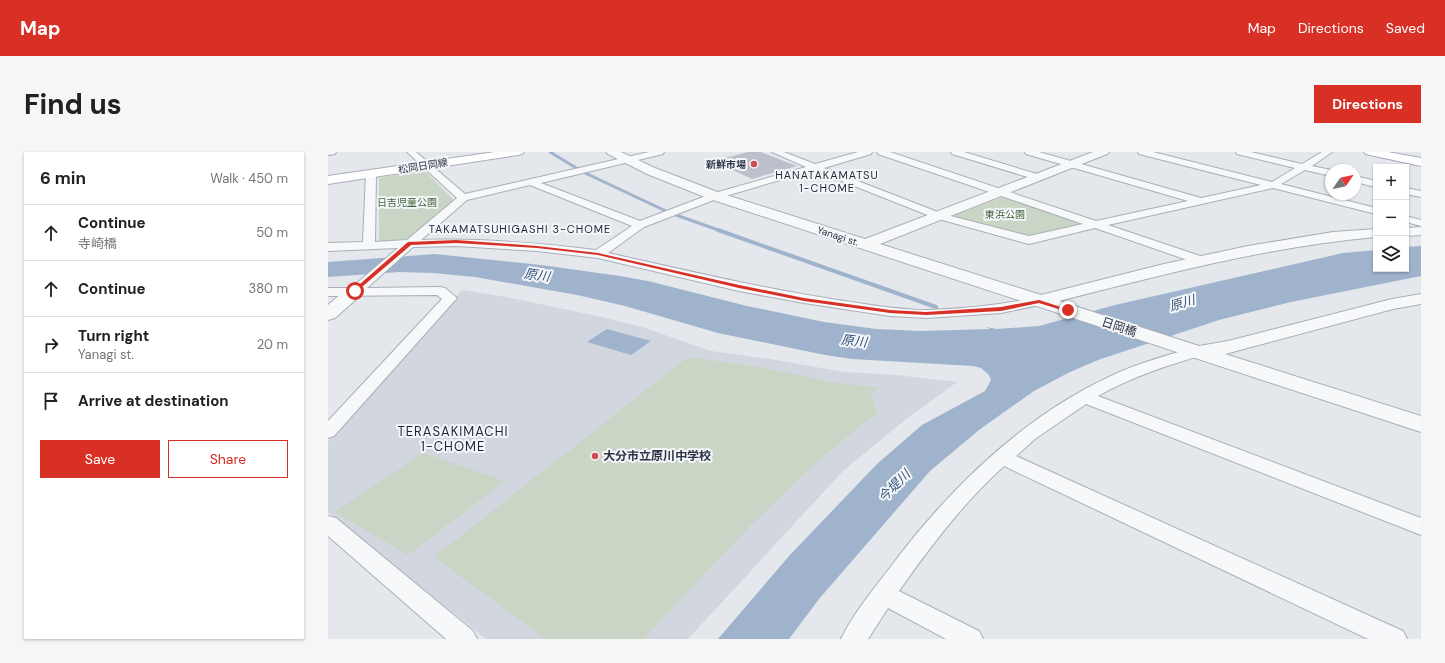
<!DOCTYPE html>
<html lang="en">
<head>
<meta charset="utf-8">
<style>
  body { margin:0; font-family:"DM Sans","Noto Sans JP",sans-serif; background:#f6f6f6; color:#202124 }
  .controls { position:absolute; right:12px; top:12px; display:grid; overflow:hidden; border-radius:0px; box-shadow:0 1px 3px #0004 }
  .controls button { width:36px; height:36px; display:grid; place-items:center; padding:0; border:0; border-bottom:1px solid #e0e0e0; background:#fff; color:#202124; font:20px sans-serif }
  .compass { position:absolute; left:997px; top:12px; width:36px; height:36px; border-radius:50%; background:#fff; box-shadow:0 1px 3px #0004; rotate:56deg }
  .stop { position:absolute; width:12px; height:12px; margin:-9px; border:3px solid #d93025; border-radius:50%; background:#fff }
  .stop.end { background:#d93025; border-color:#fff; box-shadow:0 1px 4px #0008 }
  .list { margin:0; padding:0; list-style:none }
  h2 { display:flex; justify-content:space-between; align-items:center; height:52px; margin:0; padding:0 16px; font-size:17px }
  h2 small { font-size:13px; font-weight:400; color:#757577 }
  .list li { display:grid; grid-template-columns:26px 1fr auto; gap:12px; align-items:center; box-sizing:border-box; height:56px; padding:0 16px; border-top:1px solid #e0e0e0 }
  .list b { display:block; font-size:15px; white-space:nowrap }
  .list p { margin:0; font-size:13px; white-space:nowrap; color:#757577 }
  .list em { font-size:13px; font-style:normal; color:#757577 }
  .actions { display:flex; gap:8px; padding:12px 16px }
  .actions a { flex:1; padding:9px 0; border:1px solid #d93025; border-radius:0px; text-align:center; font-size:14px; color:#d93025 }
  .actions .main { background:#d93025; color:#fff }
  .icon { flex:none; width:22px; height:22px; fill:none; stroke:currentColor; stroke-width:2; stroke-linecap:round; stroke-linejoin:round }
  .map { position:relative; flex:none; width:1093px; height:487px; overflow:hidden; border-radius:0px }
  header { display:flex; align-items:center; gap:24px; box-sizing:border-box; height:56px; padding:0 20px; background:#d93025; color:#fff }
  header strong { font-size:19px }
  nav { display:flex; gap:22px; margin-inline-start:auto; font-size:14px }
  .intro { display:flex; align-items:center; justify-content:space-between; box-sizing:border-box; height:96px; padding:0 24px }
  h1 { margin:0; font-size:28px }
  .button { padding:10px 18px; border-radius:0px; background:#d93025; color:#fff; font-size:14px; font-weight:700 }
  main { display:flex; gap:24px; padding:0 24px }
  aside { flex:1; background:#fff; border-radius:0px; box-shadow:0 1px 3px #0004 }
  .map>svg:first-child { display:block }
</style>
</head>
<body>
<header>
<strong>Map</strong>
<nav><a>Map</a><a>Directions</a><a>Saved</a></nav>
</header>
<div class="intro"><h1>Find us</h1><a class="button">Directions</a></div>
<main>
<aside>
<h2>6 min<small>Walk · 450 m</small></h2>
<ul class="list">
<li><svg class="icon" aria-label="ahead" viewBox="0 0 24 24"><path d="M12 20V5M6 11l6-6 6 6"/></svg><div><b>Continue</b><p>寺崎橋</p></div><em>50 m</em></li>
<li><svg class="icon" aria-label="ahead" viewBox="0 0 24 24"><path d="M12 20V5M6 11l6-6 6 6"/></svg><div><b>Continue</b></div><em>380 m</em></li>
<li><svg class="icon" aria-label="right" viewBox="0 0 24 24"><path d="M7 20v-9h11M14 6l5 5-5 5"/></svg><div><b>Turn right</b><p>Yanagi st.</p></div><em>20 m</em></li>
<li><svg class="icon" aria-label="arrive" viewBox="0 0 24 24"><path d="M6 21V4h12l-3 4 3 4H6"/></svg><div><b>Arrive at destination</b></div></li>
</ul>
<div class="actions"><a class="main">Save</a><a>Share</a></div>
</aside>
<div class="map">
<svg width="1093" height="487" viewBox="0 0 1093 487">
  <rect width="100%" height="100%" fill="#e4e7ec"/>
  <path fill="#d2d6de" d="M134 138 183 146 269 164 314 175 383 199 442 207 516 220 568 223 629 230 577 268 515 319 360 487H158L0 360V289Z"/>
  <path fill="#c9d6c5" d="M96 18 126 48 79 87 51 90V26Z
    M677 44 755 71 756 73 702 86 625 66 624 64Z
    M360 205 432 215 503 230 551 236 542 243 550 260 492 307 421 375 315 487H218L106 405Z
    M96 301 177 329 80 403 7 360Z"/>
  <path fill="#9fb4cc" d="M1093 94V124L963 150 891 168 770 208 740 221 706 239 651 278 602 319 491 447 461 487H390L461 404 549 312 594 273 657 239 661 232 663 227 660 222 653 216 645 214 524 207 497 203 390 181 297 154 249 143 147 125 105 121 72 120 0 125V110L107 102 213 113 292 124 320 129 419 154 496 170 548 177 592 179 662 177 658 175 669 177 711 174 787 153 1015 101 1048 98V117H1078V95Z
    M279 177 323 189 303 203 259 190Z"/>
  <g fill="none" stroke-linecap="round" stroke-linejoin="round">
    <path stroke="#9fb4cc" stroke-width="3" d="M222 0 250 17
      M255 20 340 60
      M348 63 393 79"/>
    <path stroke="#9fb4cc" stroke-width="4" d="M390 78 608 155"/>
  </g>
  <path fill="#bbc0ca" d="M420 0H433L469 14 424 27 385 9Z"/>
  <g fill="none" stroke-linecap="round" stroke-linejoin="round">
    <defs>
      <path id="minor" d="M0 0H8L7 2 0 3Z
        M79 0H88L137 42 321 0H336L335 2 213 31 312 69 383 42 478 15 444 0H456L487 12 530 0H544L543 2 496 16 615 62 701 84 755 72 550 2 549 0H562L768 69 860 49 698 2 697 0H711L873 46 933 33 811 2 810 0H825L944 30 967 16 909 2 908 0H923L974 12 994 0H1004L984 14 1003 18V24L977 18 953 32 1048 56V62L945 36 780 73 875 105 877 108 875 111 871 112 767 76 701 92 607 66 486 18 391 46 316 75 280 101C356 118 432 136 509 148 539 152 569 158 600 158 637 157 674 153 711 145L716 146 718 149 716 152 673 161 599 166 562 164 476 151 411 139 270 106 209 99 128 94 85 95 39 136 112 135 117 136 129 146 6 284 0 286V269L114 147 109 143 0 144V136H23L70 96 0 99V91L35 90 38 22 40 20 43 19 48 22 47 90 79 88 129 46ZM202 33 304 74 268 98C210 91 152 86 93 88L139 48Z
        M623 0H636L712 23 714 25 709 28 706 27 624 2Z
        M1027 24 1048 29V35L1027 30Z
        M1078 36 1093 39V45L1078 42Z
        M1078 64 1093 68V74L1078 70Z
        M869 195 874 197 877 200 874 203C838 214 803 225 770 244L1093 366V383L758 252 707 287 688 304 1075 479 1079 487H1040L676 314C636 350 602 395 571 439L651 479 655 487H618L560 456 540 487H513C525 462 544 439 561 417 619 339 694 265 783 224 810 211 840 203 869 195Z
        M0 364 8 366 145 479 149 487H118L0 384Z"/>
      <path id="tertiary" d="M278 0H293L327 16 392 41 537 87 765 0H781L779 2 552 92 713 143 836 112 920 94 1005 80 1048 77V85C938 95 837 122 731 149L871 194 900 189 1064 147 1093 142V152L1065 157 897 202 1093 264V280L382 47 319 22 280 2Z
        M1093 75V83L1078 84V76Z
        M27 134 33 135 36 139 33 143 7 166 0 168V153L21 135Z"/>
      <path id="secondary" d="M167 0H196L194 2 190 3 0 32V24Z"/>
      <path id="primary" d="M1036 0H1060L1093 6V14L1042 3 1038 2Z"/>
    </defs>
    <use href="#minor" stroke="#a9aeb7" stroke-width="2"/>
    <use href="#tertiary" stroke="#a9aeb7" stroke-width="2"/>
    <use href="#secondary" stroke="#a9aeb7" stroke-width="2"/>
    <use href="#primary" stroke="#a3abb8" stroke-width="2"/>
    <use href="#minor" fill="#f7f8fa" fill-rule="evenodd"/>
    <use href="#tertiary" fill="#f7f8fa" fill-rule="evenodd"/>
    <use href="#secondary" fill="#fff" fill-rule="evenodd"/>
    <use href="#primary" fill="#fff" fill-rule="evenodd"/>
  </g>
  <path fill="#d93025" d="M128 88 209 94 270 101 411 133 476 146 562 158 598 160 673 155 711 148 742 158 740 160 711 151 673 159 598 163 562 161 476 149 411 136 270 103 209 96 128 91 83 93 28 140 24 139 80 90Z"/>
  <g fill="#d1495b" stroke="#f4f6f9" stroke-width="1.5">
    <circle cx="426" cy="12" r="4"/>
    <circle cx="267" cy="304" r="4"/>
  </g>
  <g text-anchor="middle" dominant-baseline="central" stroke-width="4" stroke-linejoin="round" paint-order="stroke">
    <g font-size="10" font-weight="bold" fill="#2b3445" stroke="#f4f6f9" text-anchor="end">
      <text x="418" y="12">新鮮市場</text>
    </g>
    <g font-size="10" fill="#2b3445" stroke="#f4f6f9">
      <text transform="translate(95 14) rotate(-9)">松岡日岡線</text>
      <text transform="translate(510 84) rotate(18)">Yanagi st.</text>
    </g>
    <g font-size="10" fill="#3f6138" stroke="#f4f6f9">
      <text x="79" y="50">日吉児童公園</text>
      <text x="677" y="62">東浜公園</text>
    </g>
    <g font-size="11" letter-spacing="1" fill="#1d2536" stroke="#f4f6f9">
      <text x="499" y="23">HANATAKAMATSU<tspan x="499" dy="13">1-CHOME</tspan></text>
      <text x="192" y="77">TAKAMATSUHIGASHI 3-CHOME</text>
    </g>
    <g font-size="12" fill="#2b3445" stroke="#f4f6f9">
      <text transform="translate(791 175) rotate(18)">日岡橋</text>
    </g>
    <g font-size="12" font-weight="bold" fill="#2b3445" stroke="#f4f6f9" text-anchor="start">
      <text x="275" y="304">大分市立原川中学校</text>
    </g>
    <g font-size="13" font-style="italic" fill="#34527a" stroke="#f4f6f9">
      <text transform="translate(209 123) rotate(8)">原川</text>
      <text transform="translate(854 151) rotate(-16)">原川</text>
      <text transform="translate(526 189) rotate(6)">原川</text>
      <text transform="translate(566 334) rotate(-45)">今堤川</text>
    </g>
    <g font-size="13" letter-spacing="1" fill="#1d2536" stroke="#f4f6f9">
      <text x="125" y="279">TERASAKIMACHI<tspan x="125" dy="15">1-CHOME</tspan></text>
    </g>
  </g>
</svg>
<div class="controls">
<button>+</button>
<button>−</button>
<button><svg class="icon" aria-label="layers" viewBox="0 0 24 24"><path d="M12 4l9 5-9 5-9-5zM3 14l9 5 9-5"/></svg></button>
</div>
<svg class="compass" viewBox="-18 -18 36 36"><path d="M0-13l5 13h-10z" fill="#e53935"/><path d="M0 13l5-13h-10z" fill="#757577"/></svg>
<div class="stop" style="left:27px;top:139px"></div>
<div class="stop end" style="left:740px;top:158px"></div>
</div>
</main>
</body>
</html>
